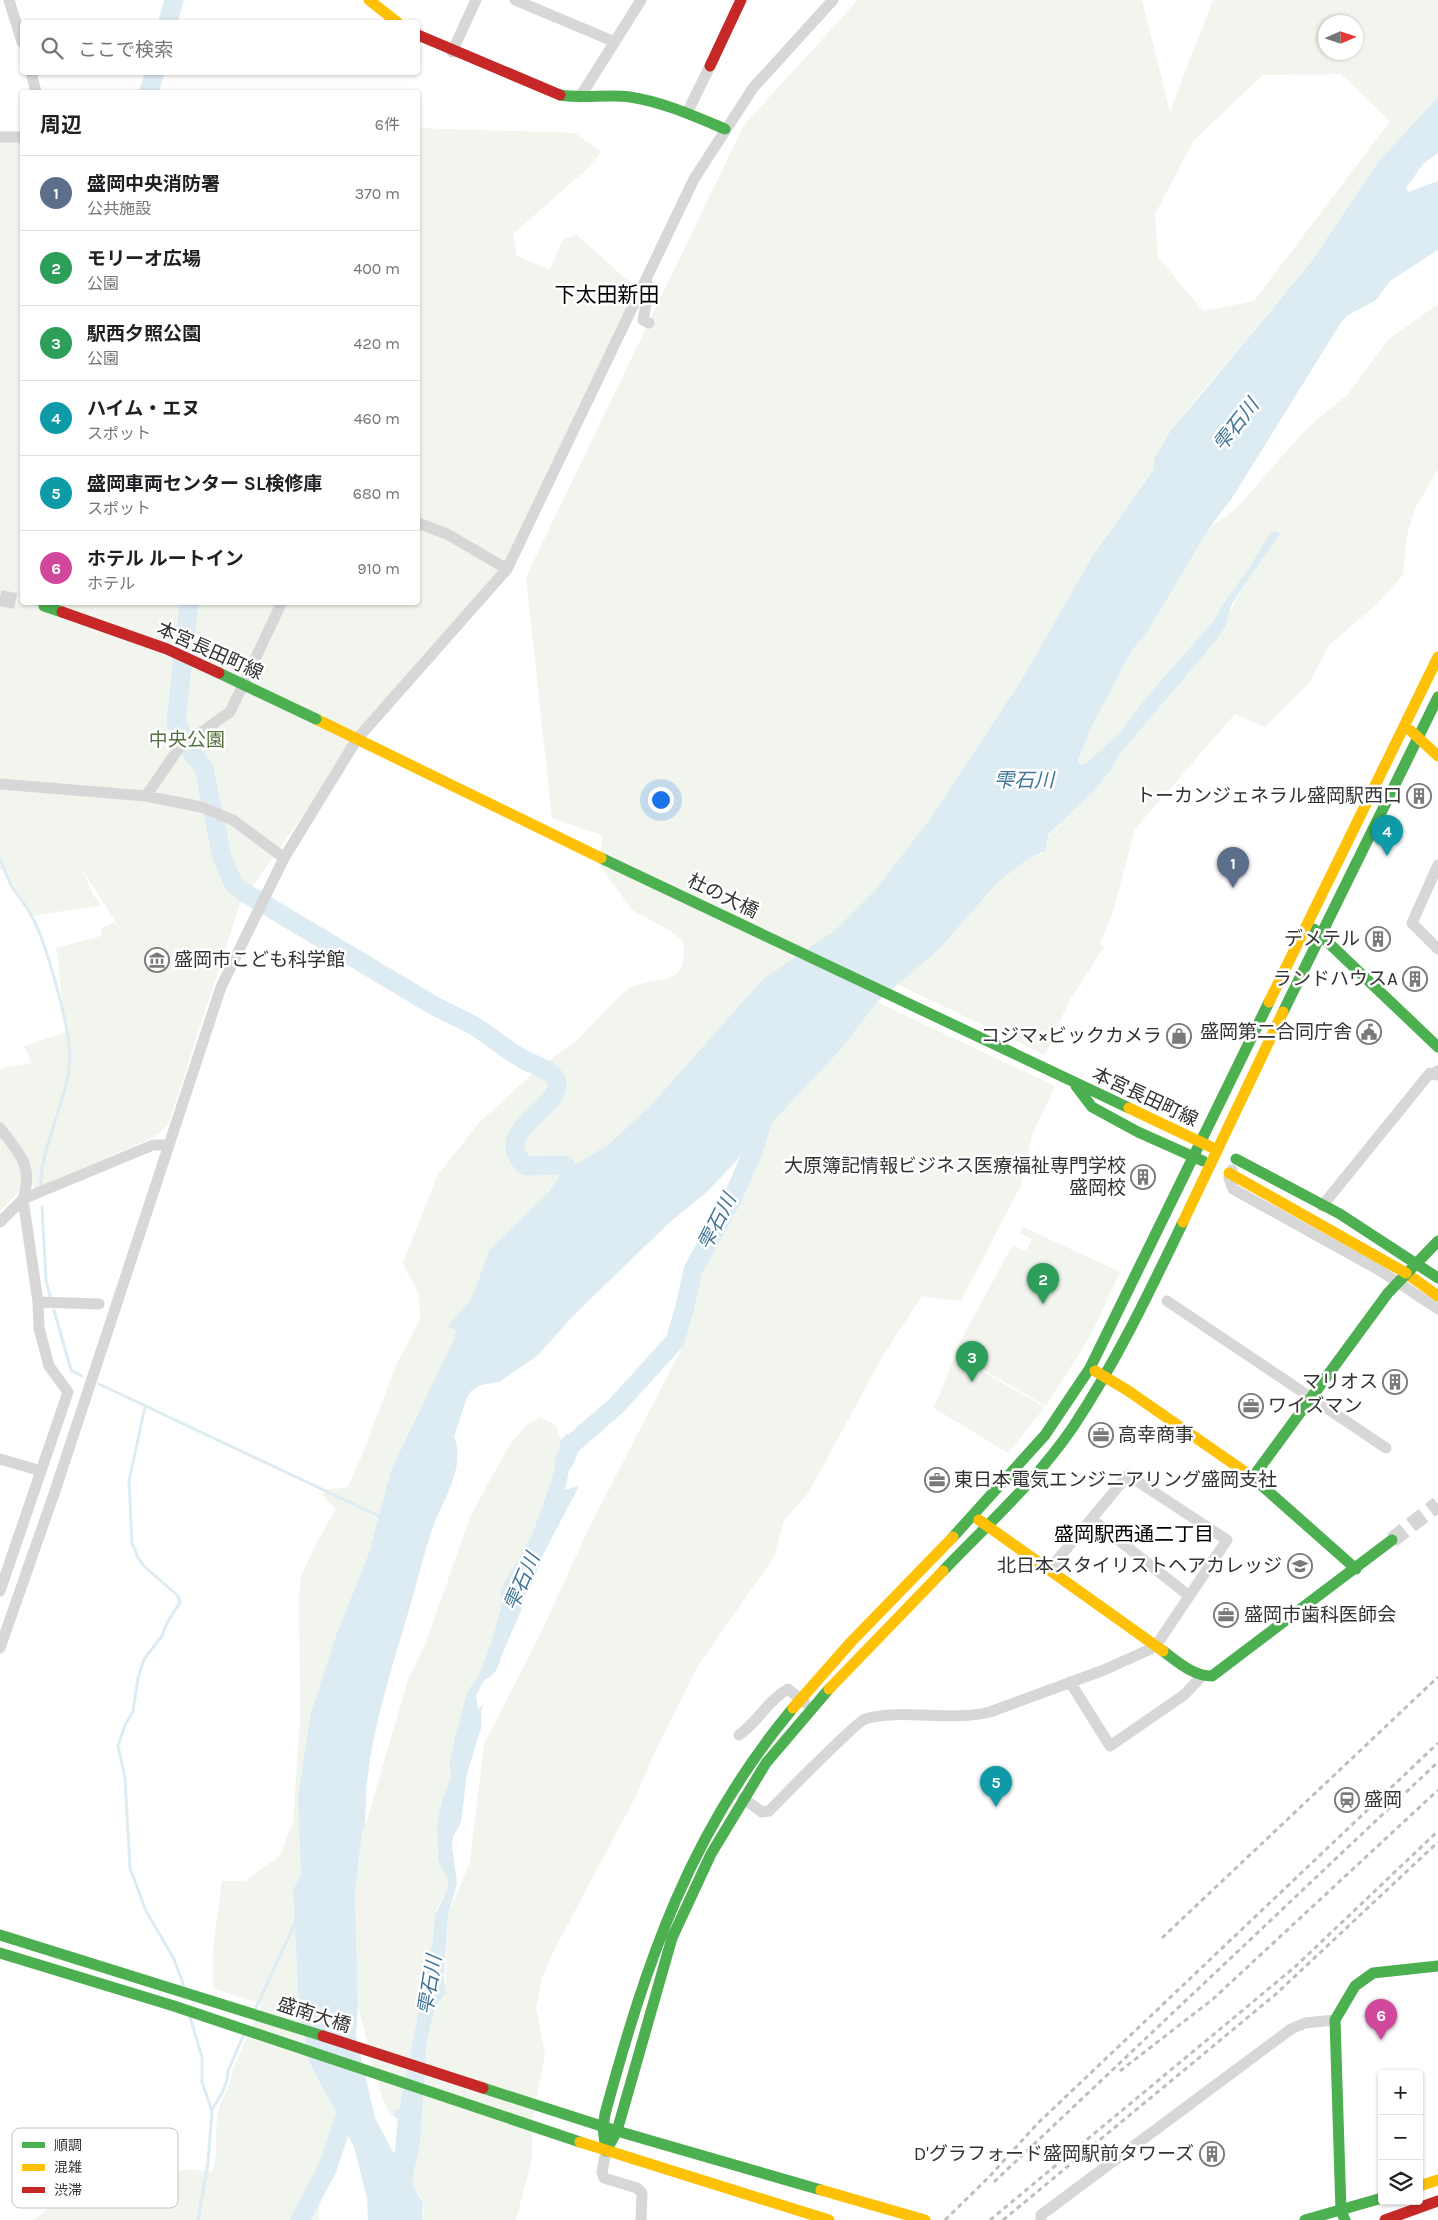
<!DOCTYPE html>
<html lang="ja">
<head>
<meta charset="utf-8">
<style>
  body { margin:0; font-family:Karla,"Noto Sans JP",sans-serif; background:#f2f2f2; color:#202124 }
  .controls { position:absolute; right:15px; bottom:15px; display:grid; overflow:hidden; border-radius:5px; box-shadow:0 1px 4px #0004 }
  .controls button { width:45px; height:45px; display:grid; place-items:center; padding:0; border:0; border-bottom:1px solid #e0e0e0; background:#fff; color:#202124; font:25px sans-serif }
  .compass { position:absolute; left:1318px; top:15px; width:45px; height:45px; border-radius:50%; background:#fff; box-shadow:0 1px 4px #0004; rotate:87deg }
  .you { position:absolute; left:660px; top:799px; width:18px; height:18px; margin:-12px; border:4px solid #fff; border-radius:50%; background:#1a73e8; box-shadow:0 0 0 8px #1a73e833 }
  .badge { display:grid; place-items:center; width:32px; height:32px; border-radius:50%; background:#2563eb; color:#fff; font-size:16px; font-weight:700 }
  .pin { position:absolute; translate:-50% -41px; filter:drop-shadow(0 1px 2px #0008) }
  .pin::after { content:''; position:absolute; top:26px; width:18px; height:15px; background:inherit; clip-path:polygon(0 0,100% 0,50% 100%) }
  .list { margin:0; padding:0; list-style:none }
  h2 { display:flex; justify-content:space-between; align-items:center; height:65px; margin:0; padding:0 20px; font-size:21px }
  h2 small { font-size:16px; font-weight:400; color:#757577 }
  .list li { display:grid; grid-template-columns:32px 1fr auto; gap:15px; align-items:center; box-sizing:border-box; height:75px; padding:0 20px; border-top:1px solid #e0e0e0 }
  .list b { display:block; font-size:19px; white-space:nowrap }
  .list p { margin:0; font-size:16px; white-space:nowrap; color:#757577 }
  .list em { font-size:16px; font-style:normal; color:#757577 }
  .icon { flex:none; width:28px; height:28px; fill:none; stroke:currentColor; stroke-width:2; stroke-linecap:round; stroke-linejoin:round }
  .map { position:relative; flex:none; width:1438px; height:2220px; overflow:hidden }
  .search { position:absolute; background:#fff; box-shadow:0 1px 4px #0004; left:20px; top:20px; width:400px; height:55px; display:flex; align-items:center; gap:12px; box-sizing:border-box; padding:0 18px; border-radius:5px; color:#757577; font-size:19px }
  .panel { position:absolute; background:#fff; box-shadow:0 1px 4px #0004; left:20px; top:90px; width:400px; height:515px; border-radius:5px }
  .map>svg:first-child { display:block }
</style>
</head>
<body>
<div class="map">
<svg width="1438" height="2220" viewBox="0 0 1438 2220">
  <rect width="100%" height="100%" fill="#fff"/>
  <path fill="#f1f5ed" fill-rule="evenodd" d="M858 0H1142L1170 111 1213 0H1438V97L1378 162 1311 262 1195 400 1154 459 1153 469 1092 557 1022 679 930 819 876 889 834 931 763 979 650 1106 609 1144 561 1174 549 1192 489 1250 472 1298 448 1326 456 1330 454 1339 391 1470 369 1553 337 1633 300 1831 301 1874 293 1890 299 2010 310 2065 344 2128 331 2170 320 2190 319 2220H33L50 2207 64 2199 106 2183 188 2169 212 2172C219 2153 214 2132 218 2112 221 2098 231 2086 232 2071L262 2004 213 1988V1948L222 1881H245L280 1856 293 1822 300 1720 299 1598 301 1576 317 1542 336 1509 322 1495 328 1489 348 1487 363 1453 396 1365 420 1320 419 1294 403 1263 437 1176 478 1124 534 1072 577 1040 627 989C657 974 689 991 683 941L669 930 632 910 600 866 602 835 552 818 526 577 744 125ZM1326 22H1356V52H1326ZM1341 74 1390 121 1254 301 1203 311 1158 257 1155 214 1194 140 1263 75Z
    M418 128 575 133 601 152 587 169 513 234 517 256 550 270 562 240 577 235 636 288 507 569 357 739 240 904 168 1125 154 1137 35 1189 28 1174 21 1189 0 1211V1071L7 1067 32 1063 24 1046 67 1032C60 1004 61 977 56 948L101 936 102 928 114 922 123 933 81 868 94 896 101 905 32 916 12 886 4 869 0 870V142H22V602H418Z
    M1438 304V470L1415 508 1407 535 1403 575 1377 604 1330 644 1309 683 1265 727 1235 714 1135 829 1113 911 1100 943 1104 947 1069 1001 1045 1055 897 984 998 882 1028 859 1042 854 1048 836 1093 792 1112 769 1119 755 1214 643 1244 585 1279 536 1270 533 1249 568 1221 607 1215 619 1145 699 1120 733 1085 764H1081L1078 760 1091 728 1132 650 1146 634 1210 527 1235 510 1306 429 1348 394 1388 340Z
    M877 1002 1055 1086 1032 1135 1021 1185 961 1301 922 1296 882 1357 809 1492 784 1520 774 1557 697 1667 652 1758 637 1794 551 1956 542 1978 536 2008 545 2054 533 2115 532 2158 516 2220H422L424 2208 422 2198 413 2187V2176L420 2144 427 2039 435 2008 445 1996 448 1915 470 1862 484 1744 538 1639 589 1528 681 1350 702 1266 723 1228 762 1133 842 1048Z
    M1023 1227 1120 1272 1091 1335 1046 1406 954 1353 1010 1250 1015 1246 1026 1251 1032 1239 1020 1233Z
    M955 1356 1045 1407 1008 1453 934 1408Z
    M541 1417 556 1426 561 1440 552 1479 532 1535 500 1590 502 1603 493 1637 479 1675 467 1692 455 1737 449 1762 451 1778 443 1797 437 1823 438 1861 447 1877 448 1888 436 1910 433 1939 399 2110H394V2116L390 2115 381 2094 358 2006 355 1892 362 1832 365 1827 408 1680 425 1645 471 1515 508 1447 526 1425Z"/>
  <path fill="#ddebf3" d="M1438 97V153L1423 164 1406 188 1408 192 1438 181V250L1390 281 1376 300 1348 315 1342 321 1232 498 1210 527 1146 634 1132 650 1091 728 1078 760 1080 764H1085L1120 733 1145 699 1215 619 1221 607 1249 568 1270 533 1273 531 1279 532V536L1244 585 1231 606 1226 625 1214 643 1119 755 1112 769 1093 792 1048 835 1045 851 1028 859 998 882 938 950 877 1002 842 1048 707 1192 670 1222 574 1315 537 1356 499 1382 481 1385 471 1391 466 1400 454 1437C466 1464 445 1497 435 1522 424 1551 417 1583 408 1613 392 1668 373 1725 367 1782 365 1797 366 1812 365 1827L362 1832 355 1892 358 2006 356 2036 375 2118 393 2152H395L398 2119 394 2116V2110H399L433 1939 435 1915 448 1888 447 1877 438 1861 437 1823 443 1797 451 1778 449 1762 455 1737 467 1692 479 1675 493 1637 502 1603 500 1590 532 1535 552 1479 561 1440 566 1434 570 1435 578 1446 571 1461 565 1490 579 1486 544 1553 532 1584 523 1598V1606L501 1657C499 1668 494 1676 484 1680L476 1696 478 1710 483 1704 481 1712V1728L467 1774 461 1822 453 1837 452 1846 457 1884 448 1915 444 1979 446 1993 435 2008 427 2039 420 2144 413 2176V2187L423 2202 422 2220H368L367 2198 354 2147 310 2064 299 2010 293 1890 301 1874 298 1798 310 1716 337 1633 369 1553 391 1470 454 1339 456 1330 447 1327 472 1298 489 1250 549 1192 561 1174 609 1144 650 1106 763 979 834 931 876 889 930 819 1022 679 1092 557 1153 470 1154 459 1170 432 1311 262 1378 162Z"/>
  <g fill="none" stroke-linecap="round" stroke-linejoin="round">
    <path stroke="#ddebf3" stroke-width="3" d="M0 859C4 868 7 878 12 887 18 896 26 905 31 915 46 941 70 1028 70 1057 69 1099 39 1149 41 1187
      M42 1207 46 1281 50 1296
      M54 1310 71 1370 82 1376
      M99 1384 381 1517
      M145 1407 129 1481 132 1543 138 1558 144 1566 178 1596 180 1602 166 1625 162 1636 144 1659 138 1678 133 1711 125 1725 118 1746 125 1778 130 1868 146 1911 174 1959 184 1986
      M255 2010 296 1921
      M190 2017 202 2057V2082L212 2111 208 2163 198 2220
      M212 2110 223 2091 227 2080 228 2071 244 2034"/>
    <path stroke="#ddebf3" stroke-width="19" d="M168 22 174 0
      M149 92 155 72
      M189 602 176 723 193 754 204 768 222 857 233 883 242 891 421 998C437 1008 452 1015 469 1023 488 1033 504 1049 523 1059 533 1065 548 1068 555 1078 572 1104 485 1131 526 1166L565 1165 577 1190
      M564 1462 571 1445 617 1405 675 1341 685 1307 693 1270 732 1199 754 1149 765 1113
      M300 2220 327 2169 350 2101"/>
    <path stroke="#d6d6d6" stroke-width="16" stroke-dasharray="16 8" stroke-linecap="butt" d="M0 598 22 602
      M1392 1540 1438 1504"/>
    <path stroke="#d7d7d7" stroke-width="11" d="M9 0 22 42
      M515 0 615 42
      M452 52 476 0
      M31 72 36 92
      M580 97 641 0
      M687 113 710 66
      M0 137H22
      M646 280 649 289 643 320 649 323
      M418 523 447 534 507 569
      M0 784 146 796 179 748 230 712 282 602
      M146 796 201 807 233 820 284 858
      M1438 865 1412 923 1438 949
      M0 1128C19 1153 34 1166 23 1199L38 1302 39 1328 49 1366 68 1392 0 1591
      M1232 1170 1229 1178 1233 1189 1379 1270 1438 1309
      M1322 1206 1430 1073 1435 1075 1437 1071
      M0 1222 23 1199 153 1145H167
      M1167 1301 1386 1448
      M38 1302 99 1304
      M0 1459 41 1471
      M1093 1520 1188 1595
      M0 1648 55 1491 221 987 284 858 357 739 507 569 694 179 753 88 833 0
      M1070 1682 1110 1746 1184 1695 1202 1676
      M739 1735C758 1722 768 1700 788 1689L805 1703
      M743 1798 762 1812 769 1811C782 1798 856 1722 865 1719 902 1708 949 1722 990 1712L1104 1670 1155 1647 1227 1540 1128 1475 1048 1571
      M606 2151 602 2172 604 2178 637 2188 642 2193 641 2220
      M1041 2220V2215L1291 2029 1305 2023 1335 2020"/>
    <path stroke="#4caf50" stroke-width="11" d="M560 95C583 99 607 94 630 97 663 102 694 116 725 129
      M44 606 62 612
      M601 858 1129 1108
      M1314 929 1438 1047
      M1283 1012 1438 697
      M1076 1086 1092 1107 1138 1132 1203 1161
      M1251 1476 1356 1569
      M953 1537 1045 1435 1090 1368 1269 1002
      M943 1571C987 1525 1037 1480 1073 1427 1116 1362 1149 1293 1183 1222
      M1163 1651C1178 1662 1193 1676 1212 1676L1392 1540
      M0 1935 323 2036
      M0 1953 174 2006 580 2142
      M483 2088 617 2131 821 2190
      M606 2151 603 2128 605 2114C647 1960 689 1833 793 1708
      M606 2151 617 2131 672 1938 711 1854 766 1763 829 1689
      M1305 2220 1382 2198
      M1345 2220 1341 2211 1335 2020 1355 1986 1373 1973 1438 1966"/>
    <path stroke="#ffc107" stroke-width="11" d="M369 0 397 22
      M316 719 601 858
      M1411 731 1438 756
      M1269 1002 1438 657
      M1129 1108 1211 1147
      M1183 1222 1283 1012
      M1406 1273 1438 1296
      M1095 1371 1127 1390 1251 1476
      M979 1520 1163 1651
      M829 1689 943 1571
      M793 1708 851 1642 953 1537
      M580 2142 829 2220
      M1419 2186 1438 2180
      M821 2190 925 2220"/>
    <path stroke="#c62828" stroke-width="11" d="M418 35 560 95
      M710 66 741 0
      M323 2036 483 2088
      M1385 2220 1438 2201"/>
    <path stroke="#bebebe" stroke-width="3" stroke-dasharray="5 4" stroke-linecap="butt" d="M1162 1938 1438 1677
      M1120 2071 1213 1999 1438 1790
      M994 2182 1438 1762
      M945 2220 989 2177 1037 2124 1438 1743
      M990 2220 1296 1966 1438 1831
      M1003 2220 1276 1994 1438 1842"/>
    <path stroke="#4caf50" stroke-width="11" d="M219 673 316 719
      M1236 1159 1340 1214 1438 1278
      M1253 1477 1388 1293 1438 1241"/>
    <path stroke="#ffc107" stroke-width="11" d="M1229 1173 1406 1273"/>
    <path stroke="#c62828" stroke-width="11" d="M62 612 167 649 219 673"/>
  </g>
  <defs>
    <symbol id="building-ring" viewBox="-11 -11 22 22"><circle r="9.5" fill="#fff" stroke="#7a7a7a" stroke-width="1.5"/><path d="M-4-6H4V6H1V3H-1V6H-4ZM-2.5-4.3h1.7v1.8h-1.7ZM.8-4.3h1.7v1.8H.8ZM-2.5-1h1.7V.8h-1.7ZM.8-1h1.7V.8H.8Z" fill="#7a7a7a"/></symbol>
    <symbol id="museum-ring" viewBox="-11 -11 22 22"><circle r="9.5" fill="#fff" stroke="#7a7a7a" stroke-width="1.5"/><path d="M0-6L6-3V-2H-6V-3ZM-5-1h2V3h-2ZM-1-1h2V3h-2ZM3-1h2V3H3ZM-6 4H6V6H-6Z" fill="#7a7a7a"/></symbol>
    <symbol id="civic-ring" viewBox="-11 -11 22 22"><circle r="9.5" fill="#fff" stroke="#7a7a7a" stroke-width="1.5"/><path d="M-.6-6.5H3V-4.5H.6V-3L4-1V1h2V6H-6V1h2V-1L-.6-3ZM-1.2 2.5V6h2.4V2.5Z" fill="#7a7a7a"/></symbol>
    <symbol id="shop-ring" viewBox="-11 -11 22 22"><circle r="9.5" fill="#fff" stroke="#7a7a7a" stroke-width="1.5"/><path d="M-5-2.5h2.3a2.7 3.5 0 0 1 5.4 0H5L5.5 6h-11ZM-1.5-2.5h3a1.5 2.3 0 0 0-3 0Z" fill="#7a7a7a"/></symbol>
    <symbol id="office-ring" viewBox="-11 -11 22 22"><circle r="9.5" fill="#fff" stroke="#7a7a7a" stroke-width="1.5"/><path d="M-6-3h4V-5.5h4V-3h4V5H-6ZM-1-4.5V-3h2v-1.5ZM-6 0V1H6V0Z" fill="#7a7a7a"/></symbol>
    <symbol id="university-ring" viewBox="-11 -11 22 22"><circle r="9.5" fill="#fff" stroke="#7a7a7a" stroke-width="1.5"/><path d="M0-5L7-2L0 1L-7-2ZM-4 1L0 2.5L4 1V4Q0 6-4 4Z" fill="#7a7a7a"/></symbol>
    <symbol id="station-ring" viewBox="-11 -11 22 22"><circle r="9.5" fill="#fff" stroke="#7a7a7a" stroke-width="1.5"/><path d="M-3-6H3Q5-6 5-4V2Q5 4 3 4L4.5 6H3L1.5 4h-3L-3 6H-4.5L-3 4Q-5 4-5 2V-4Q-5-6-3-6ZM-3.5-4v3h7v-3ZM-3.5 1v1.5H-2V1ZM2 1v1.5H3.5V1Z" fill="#7a7a7a"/></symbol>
  </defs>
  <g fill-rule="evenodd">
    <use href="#building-ring" x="1405" y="782" width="28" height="28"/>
    <use href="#building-ring" x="1364" y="925" width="28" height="28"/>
    <use href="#museum-ring" x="143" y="946" width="28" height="28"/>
    <use href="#building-ring" x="1401" y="965" width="28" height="28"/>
    <use href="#civic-ring" x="1355" y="1018" width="28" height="28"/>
    <use href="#shop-ring" x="1165" y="1022" width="28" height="28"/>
    <use href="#building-ring" x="1129" y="1163" width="28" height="28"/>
    <use href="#building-ring" x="1381" y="1368" width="28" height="28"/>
    <use href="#office-ring" x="1237" y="1392" width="28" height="28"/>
    <use href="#office-ring" x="1087" y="1421" width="28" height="28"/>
    <use href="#office-ring" x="923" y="1466" width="28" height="28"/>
    <use href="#university-ring" x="1286" y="1552" width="28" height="28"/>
    <use href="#office-ring" x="1212" y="1601" width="28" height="28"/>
    <use href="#station-ring" x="1333" y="1786" width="28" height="28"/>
    <use href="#building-ring" x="1198" y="2140" width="28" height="28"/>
  </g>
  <g text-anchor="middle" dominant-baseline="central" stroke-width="5" stroke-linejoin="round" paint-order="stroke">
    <g font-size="19" fill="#333" stroke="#fff">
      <text transform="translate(210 651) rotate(24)">本宮長田町線</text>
      <text transform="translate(723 896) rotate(26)">杜の大橋</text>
      <text transform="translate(1145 1097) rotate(25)">本宮長田町線</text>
      <text transform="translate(314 2015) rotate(18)">盛南大橋</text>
    </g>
    <g font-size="19" fill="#56703f" stroke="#fff">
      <text x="187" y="740">中央公園</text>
    </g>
    <g font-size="19" fill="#333" stroke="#fff" text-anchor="end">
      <text x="1402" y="796">トーカンジェネラル盛岡駅西口</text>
      <text x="1360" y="939">デメテル</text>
      <text x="174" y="960" text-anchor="start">盛岡市こども科学館</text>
      <text x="1398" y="979">ランドハウスA</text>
      <text x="1352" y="1032">盛岡第二合同庁舎</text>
      <text x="1162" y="1036">コジマ×ビックカメラ</text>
      <text x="1126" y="1166">大原簿記情報ビジネス医療福祉専門学校<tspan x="1126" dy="22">盛岡校</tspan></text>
      <text x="1378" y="1382">マリオス</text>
      <text x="1268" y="1406" text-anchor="start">ワイズマン</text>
      <text x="1118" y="1435" text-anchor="start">高幸商事</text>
      <text x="954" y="1480" text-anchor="start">東日本電気エンジニアリング盛岡支社</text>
      <text x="1282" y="1566">北日本スタイリストヘアカレッジ</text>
      <text x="1244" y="1615" text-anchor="start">盛岡市歯科医師会</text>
      <text x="1364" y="1800" text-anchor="start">盛岡</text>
      <text x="1194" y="2154">D'グラフォード盛岡駅前タワーズ</text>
    </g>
    <g font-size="20" font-style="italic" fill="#3f7597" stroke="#fff">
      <text transform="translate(1236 425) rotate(-52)">雫石川</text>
      <text x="1024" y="780">雫石川</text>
      <text transform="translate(717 1222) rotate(-63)">雫石川</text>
      <text transform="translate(522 1582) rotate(-67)">雫石川</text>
      <text transform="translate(430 1985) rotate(-81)">雫石川</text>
    </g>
    <g font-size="20" fill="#000" stroke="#fff">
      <text x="1134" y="1534">盛岡駅西通二丁目</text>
    </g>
    <g font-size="21" fill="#000" stroke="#fff">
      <text x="607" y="295">下太田新田</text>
    </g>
  </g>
  <rect x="12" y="2128" width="166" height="80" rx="8" fill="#fff" stroke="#c2c2c2" stroke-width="1"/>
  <rect x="22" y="2142" width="23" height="6" fill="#4caf50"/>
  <rect x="22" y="2164" width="23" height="7" fill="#ffc107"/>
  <rect x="22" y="2187" width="23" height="6" fill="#c62828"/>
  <g font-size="14" fill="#333">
    <text x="54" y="2150">順調</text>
    <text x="54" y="2172">混雑</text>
    <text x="54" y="2195">渋滞</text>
  </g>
</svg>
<div class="controls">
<button>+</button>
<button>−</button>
<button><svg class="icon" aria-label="layers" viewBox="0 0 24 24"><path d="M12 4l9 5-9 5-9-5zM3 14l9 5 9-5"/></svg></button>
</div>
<svg class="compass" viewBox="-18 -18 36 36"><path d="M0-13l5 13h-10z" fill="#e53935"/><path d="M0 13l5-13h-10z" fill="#757577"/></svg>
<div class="you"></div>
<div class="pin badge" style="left:1233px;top:888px;background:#5c6f8a">1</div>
<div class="pin badge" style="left:1043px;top:1304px;background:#2e9e5b">2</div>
<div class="pin badge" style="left:972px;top:1382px;background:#2e9e5b">3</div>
<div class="pin badge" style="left:1387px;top:856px;background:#0f9aa8">4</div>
<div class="pin badge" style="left:996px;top:1807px;background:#0f9aa8">5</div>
<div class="pin badge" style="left:1381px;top:2040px;background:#d1479c">6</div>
<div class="search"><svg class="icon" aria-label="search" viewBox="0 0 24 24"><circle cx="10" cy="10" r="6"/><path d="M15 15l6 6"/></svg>ここで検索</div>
<section class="panel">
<h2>周辺<small>6件</small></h2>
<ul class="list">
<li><span class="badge" style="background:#5c6f8a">1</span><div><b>盛岡中央消防署</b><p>公共施設</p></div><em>370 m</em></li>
<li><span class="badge" style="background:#2e9e5b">2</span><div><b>モリーオ広場</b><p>公園</p></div><em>400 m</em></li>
<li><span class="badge" style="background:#2e9e5b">3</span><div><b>駅西夕照公園</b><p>公園</p></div><em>420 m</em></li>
<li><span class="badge" style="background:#0f9aa8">4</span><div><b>ハイム・エヌ</b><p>スポット</p></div><em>460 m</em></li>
<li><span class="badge" style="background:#0f9aa8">5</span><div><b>盛岡車両センター SL検修庫</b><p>スポット</p></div><em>680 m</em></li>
<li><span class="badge" style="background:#d1479c">6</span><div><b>ホテル ルートイン</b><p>ホテル</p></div><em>910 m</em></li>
</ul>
</section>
</div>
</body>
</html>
